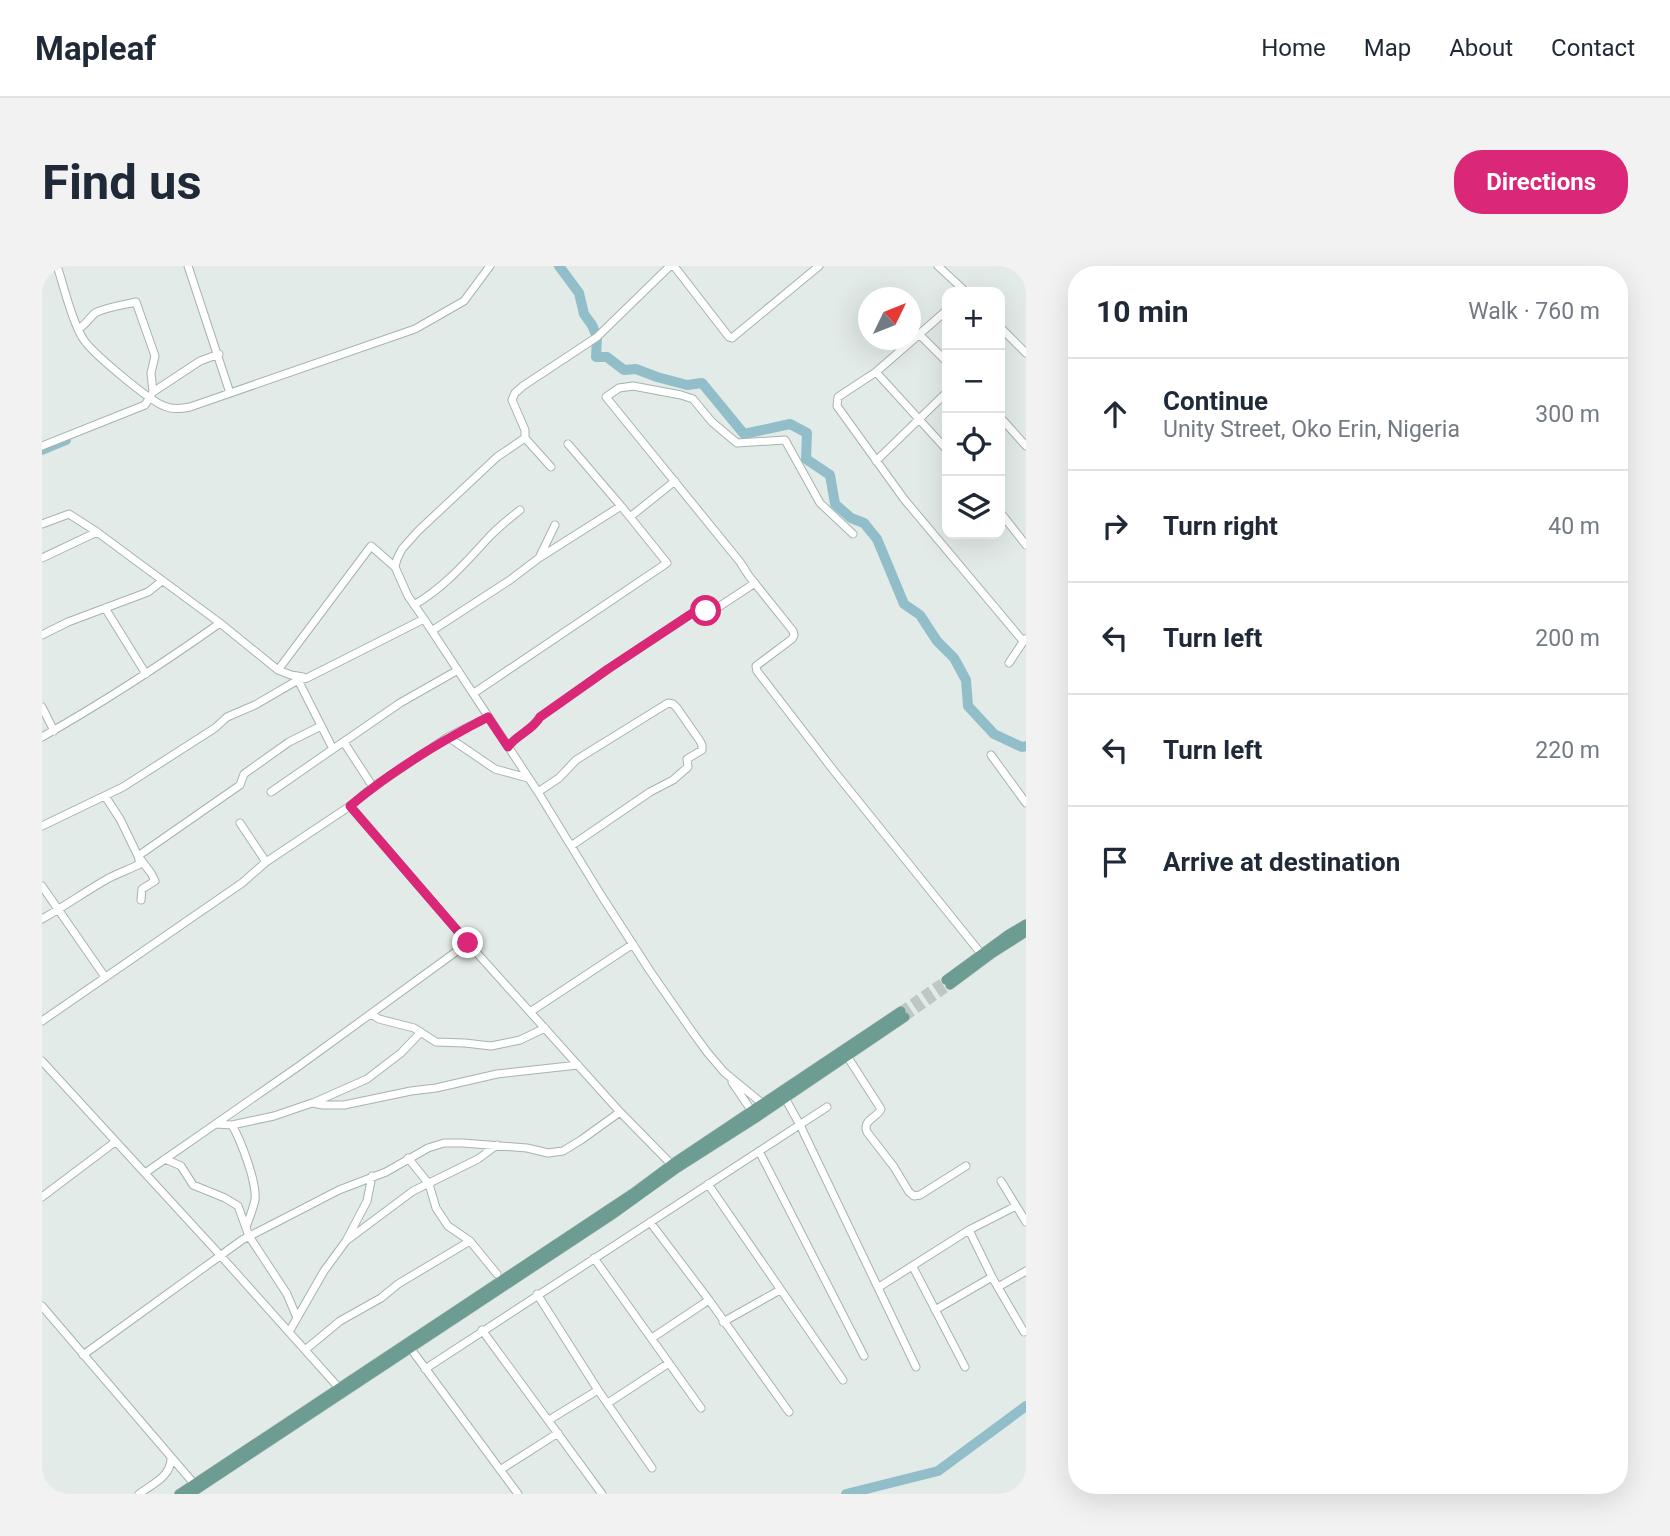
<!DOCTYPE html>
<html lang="en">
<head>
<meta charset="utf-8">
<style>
  body { margin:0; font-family:Roboto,sans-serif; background:#f2f2f3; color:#1f2937 }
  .controls { position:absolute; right:21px; top:21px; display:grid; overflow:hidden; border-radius:14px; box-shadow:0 7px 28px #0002 }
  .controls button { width:63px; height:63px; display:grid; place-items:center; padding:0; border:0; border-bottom:2px solid #e0e1e3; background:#fff; color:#1f2937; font:35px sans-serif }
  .compass { position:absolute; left:816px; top:21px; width:63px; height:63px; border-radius:50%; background:#fff; box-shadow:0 7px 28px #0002; rotate:47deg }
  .stop { position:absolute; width:21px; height:21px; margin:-16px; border:5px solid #db2777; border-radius:50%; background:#fff }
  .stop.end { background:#db2777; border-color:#fff; box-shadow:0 2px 7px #0008 }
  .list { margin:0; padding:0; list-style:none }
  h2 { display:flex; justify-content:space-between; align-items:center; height:91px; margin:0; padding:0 28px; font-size:30px }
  h2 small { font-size:23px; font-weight:400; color:#747a83 }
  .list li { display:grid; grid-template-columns:46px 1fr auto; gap:21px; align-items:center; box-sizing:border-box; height:112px; padding:0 28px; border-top:2px solid #e0e1e3 }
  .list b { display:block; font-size:26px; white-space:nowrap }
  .list p { margin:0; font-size:23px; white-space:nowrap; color:#747a83 }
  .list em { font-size:23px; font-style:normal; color:#747a83 }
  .icon { flex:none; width:38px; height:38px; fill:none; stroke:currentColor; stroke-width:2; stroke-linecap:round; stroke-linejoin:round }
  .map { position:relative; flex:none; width:984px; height:1228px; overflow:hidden; border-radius:28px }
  header { display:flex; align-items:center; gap:42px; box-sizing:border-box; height:98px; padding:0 35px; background:#fff; border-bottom:2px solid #e0e1e3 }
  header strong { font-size:33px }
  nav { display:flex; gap:38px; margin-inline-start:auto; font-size:24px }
  .intro { display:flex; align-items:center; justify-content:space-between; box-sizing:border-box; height:168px; padding:0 42px }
  h1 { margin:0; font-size:49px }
  .button { padding:18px 32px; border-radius:28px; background:#db2777; color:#fff; font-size:24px; font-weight:700 }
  main { display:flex; gap:42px; padding:0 42px }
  aside { flex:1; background:#fff; border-radius:28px; box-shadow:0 7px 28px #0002 }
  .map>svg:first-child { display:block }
</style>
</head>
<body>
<header>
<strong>Mapleaf</strong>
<nav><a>Home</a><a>Map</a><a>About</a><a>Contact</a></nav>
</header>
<div class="intro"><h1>Find us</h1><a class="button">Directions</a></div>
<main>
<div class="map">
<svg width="984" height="1228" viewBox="0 0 984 1228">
  <rect width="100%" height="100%" fill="#e3ebe8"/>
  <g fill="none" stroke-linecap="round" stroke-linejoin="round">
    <path stroke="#92beca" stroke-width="10" d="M517 0 537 27 542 48 550 59 555 71 554 91H565L582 104 594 103 615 111 645 119 660 117 702 168 748 158 765 167 764 193 788 209 793 238 809 252 822 257 835 273 862 338 878 349 895 375 912 392 924 414 926 440 952 468 980 481 984 480
      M0 184 24 174
      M804 1228 896 1205 984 1140"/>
    <path stroke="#bdc8c4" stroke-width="9" stroke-dasharray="9 4.5" stroke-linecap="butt" d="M859 745 904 714
      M863 751 908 719"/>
    <defs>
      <path id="minor" d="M15 0C23 23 28 50 40 71 47 85 108 135 122 140 131 144 139 143 148 141L373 63 422 35 448 0
        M146 0 188 127
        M632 0 687 71 690 72 777 0
        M896 0 924 26
        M905 44 834 106 796 131 795 140 862 233 981 375
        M958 61 984 87
        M878 69 905 96
        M834 106 905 184
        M111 126 158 95 177 88
        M958 151 984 180
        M483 172 509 201
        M526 178 579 240
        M0 180 103 139 111 126 109 107 113 90 94 36C81 39 65 41 53 47 47 52 44 59 36 63
        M834 195 905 126
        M958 246 984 279
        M0 258 27 248 55 266 178 357 236 404 249 409 261 411
        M811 268 778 237 743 174 695 177 670 156 651 133 639 129 591 120 577 122 564 131 698 296 707 310 751 365 752 369 750 373 714 400 715 405 792 505 941 690
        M0 292 55 266
        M497 292 579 240 588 251 633 215
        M372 339C403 321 425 295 449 269 458 260 468 252 478 244
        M63 342 104 408
        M382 353 366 330 353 301 355 293 360 283 376 265 455 191 483 172V164L470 134 473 127 481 120 555 71 628 0
        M391 364 468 314 497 292 513 259
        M0 369 26 356 106 326 120 315
        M967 397 983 373
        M236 404 329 280 353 301
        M256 414 291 483 300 477 303 478 331 521
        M432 427 625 297 588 251
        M0 441 12 465
        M0 471C62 436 120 398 178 357
        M406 471 453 503 486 512
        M300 477 358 437 416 404
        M466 481C475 468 490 465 498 451L566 403 655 344H672L713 317
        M949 489 984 537
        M229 526 291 483
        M496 526 517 512 534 494 626 437 631 438 635 442 658 475 660 479V484L645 493 646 501 631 514 608 526 529 580
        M63 530 78 553 96 590 109 607 113 615 100 623 99 634
        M308 540 426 677 578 846 631 900
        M198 557 224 596
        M0 560 81 521 173 462 185 451 213 439 256 414 265 412 382 353 496 526 559 629 608 705 649 764 665 786 682 806 721 838
        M0 620 63 711
        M0 653C23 640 44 625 67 612 77 607 88 603 98 598L96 590 198 519 202 508 247 476 279 460
        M488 746 591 678
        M329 748 337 753 372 762 394 776 423 777 449 780 478 774 503 762
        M0 755 200 617 224 596 308 540 331 521 406 471 446 451
        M805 790 839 843C835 852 820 854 825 866L852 901 867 926 872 930 878 929 924 900
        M0 795 179 990 297 1122
        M690 816 711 847
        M743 832 758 859 874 1101
        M273 836 325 813 359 787 379 766
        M174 858 190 859C199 875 215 916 213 934 211 943 207 953 204 961
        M190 859 232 850 270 837 281 839H302L369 825 394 822 455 808 536 799
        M717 885 822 1090
        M366 892 387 918 394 942 406 960 428 975
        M123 893 139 900 151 919 183 932 196 940 207 970 245 1028 255 1052
        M103 907 257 800 426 677
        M959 915 984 956
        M666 918 801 1114
        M0 931 73 876
        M608 956 667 1034 747 1146
        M927 964 950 1011 982 1066
        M304 975 371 925 436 893 455 879
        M552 992 659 1142
        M871 1001 923 1101
        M837 1021 927 964 974 940
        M956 1021 984 1005
        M495 1028 556 1124 610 1202
        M0 1040 154 1220
        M893 1044 950 1011
        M681 1056 738 1024
        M440 1064 560 1228
        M247 1066 282 1005 304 975 325 935 330 910
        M610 1072 667 1034
        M369 1083 476 1228
        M263 1084 298 1055 339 1032 356 1018 428 975 455 1008
        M41 1089 200 974 297 924 344 906 386 882 402 877H421L485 882 506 887 521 885 539 874 578 846
        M383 1103 785 841
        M566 1137 627 1097
        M507 1154 556 1124
        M458 1204 516 1167
        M97 1228C110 1218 129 1211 129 1192"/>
      <path id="major" d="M904 714 967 668 984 658
        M908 719 951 687 984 666
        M137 1228 591 927 630 898 859 745
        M148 1228 570 949 634 903 714 852 863 751"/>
    </defs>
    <use href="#minor" stroke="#a6b3af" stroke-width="9"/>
    <use href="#major" stroke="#c2c8c7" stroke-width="10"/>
    <use href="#minor" stroke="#fff" stroke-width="7"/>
    <use href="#major" stroke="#6d9c92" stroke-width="9"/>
  </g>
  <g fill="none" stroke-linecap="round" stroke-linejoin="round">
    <path stroke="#db2777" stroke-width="9" d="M426 677 308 540C350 505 397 476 446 451L466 481C475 468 490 465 498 451L566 403 655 344 664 345"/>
  </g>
</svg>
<div class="controls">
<button>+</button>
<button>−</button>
<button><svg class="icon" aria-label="locate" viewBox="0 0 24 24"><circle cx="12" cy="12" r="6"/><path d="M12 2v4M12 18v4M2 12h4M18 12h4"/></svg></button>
<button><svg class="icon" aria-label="layers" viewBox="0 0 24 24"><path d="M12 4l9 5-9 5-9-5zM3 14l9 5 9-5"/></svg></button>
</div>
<svg class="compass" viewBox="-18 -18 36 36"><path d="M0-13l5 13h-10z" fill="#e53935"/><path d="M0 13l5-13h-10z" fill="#747a83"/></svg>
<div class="stop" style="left:664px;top:345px"></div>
<div class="stop end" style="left:426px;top:677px"></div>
</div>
<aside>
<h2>10 min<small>Walk · 760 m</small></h2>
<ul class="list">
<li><svg class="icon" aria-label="ahead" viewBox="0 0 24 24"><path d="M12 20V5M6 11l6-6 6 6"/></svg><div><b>Continue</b><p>Unity Street, Oko Erin, Nigeria</p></div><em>300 m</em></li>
<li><svg class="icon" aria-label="right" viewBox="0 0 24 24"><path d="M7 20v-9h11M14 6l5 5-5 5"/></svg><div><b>Turn right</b></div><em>40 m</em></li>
<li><svg class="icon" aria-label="left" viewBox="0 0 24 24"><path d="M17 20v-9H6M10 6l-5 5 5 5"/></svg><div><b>Turn left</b></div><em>200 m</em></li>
<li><svg class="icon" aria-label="left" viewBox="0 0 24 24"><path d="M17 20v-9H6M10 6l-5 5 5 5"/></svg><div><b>Turn left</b></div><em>220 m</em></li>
<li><svg class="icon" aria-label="arrive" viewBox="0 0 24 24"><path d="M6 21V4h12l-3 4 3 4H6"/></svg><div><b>Arrive at destination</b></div></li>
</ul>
</aside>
</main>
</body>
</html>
